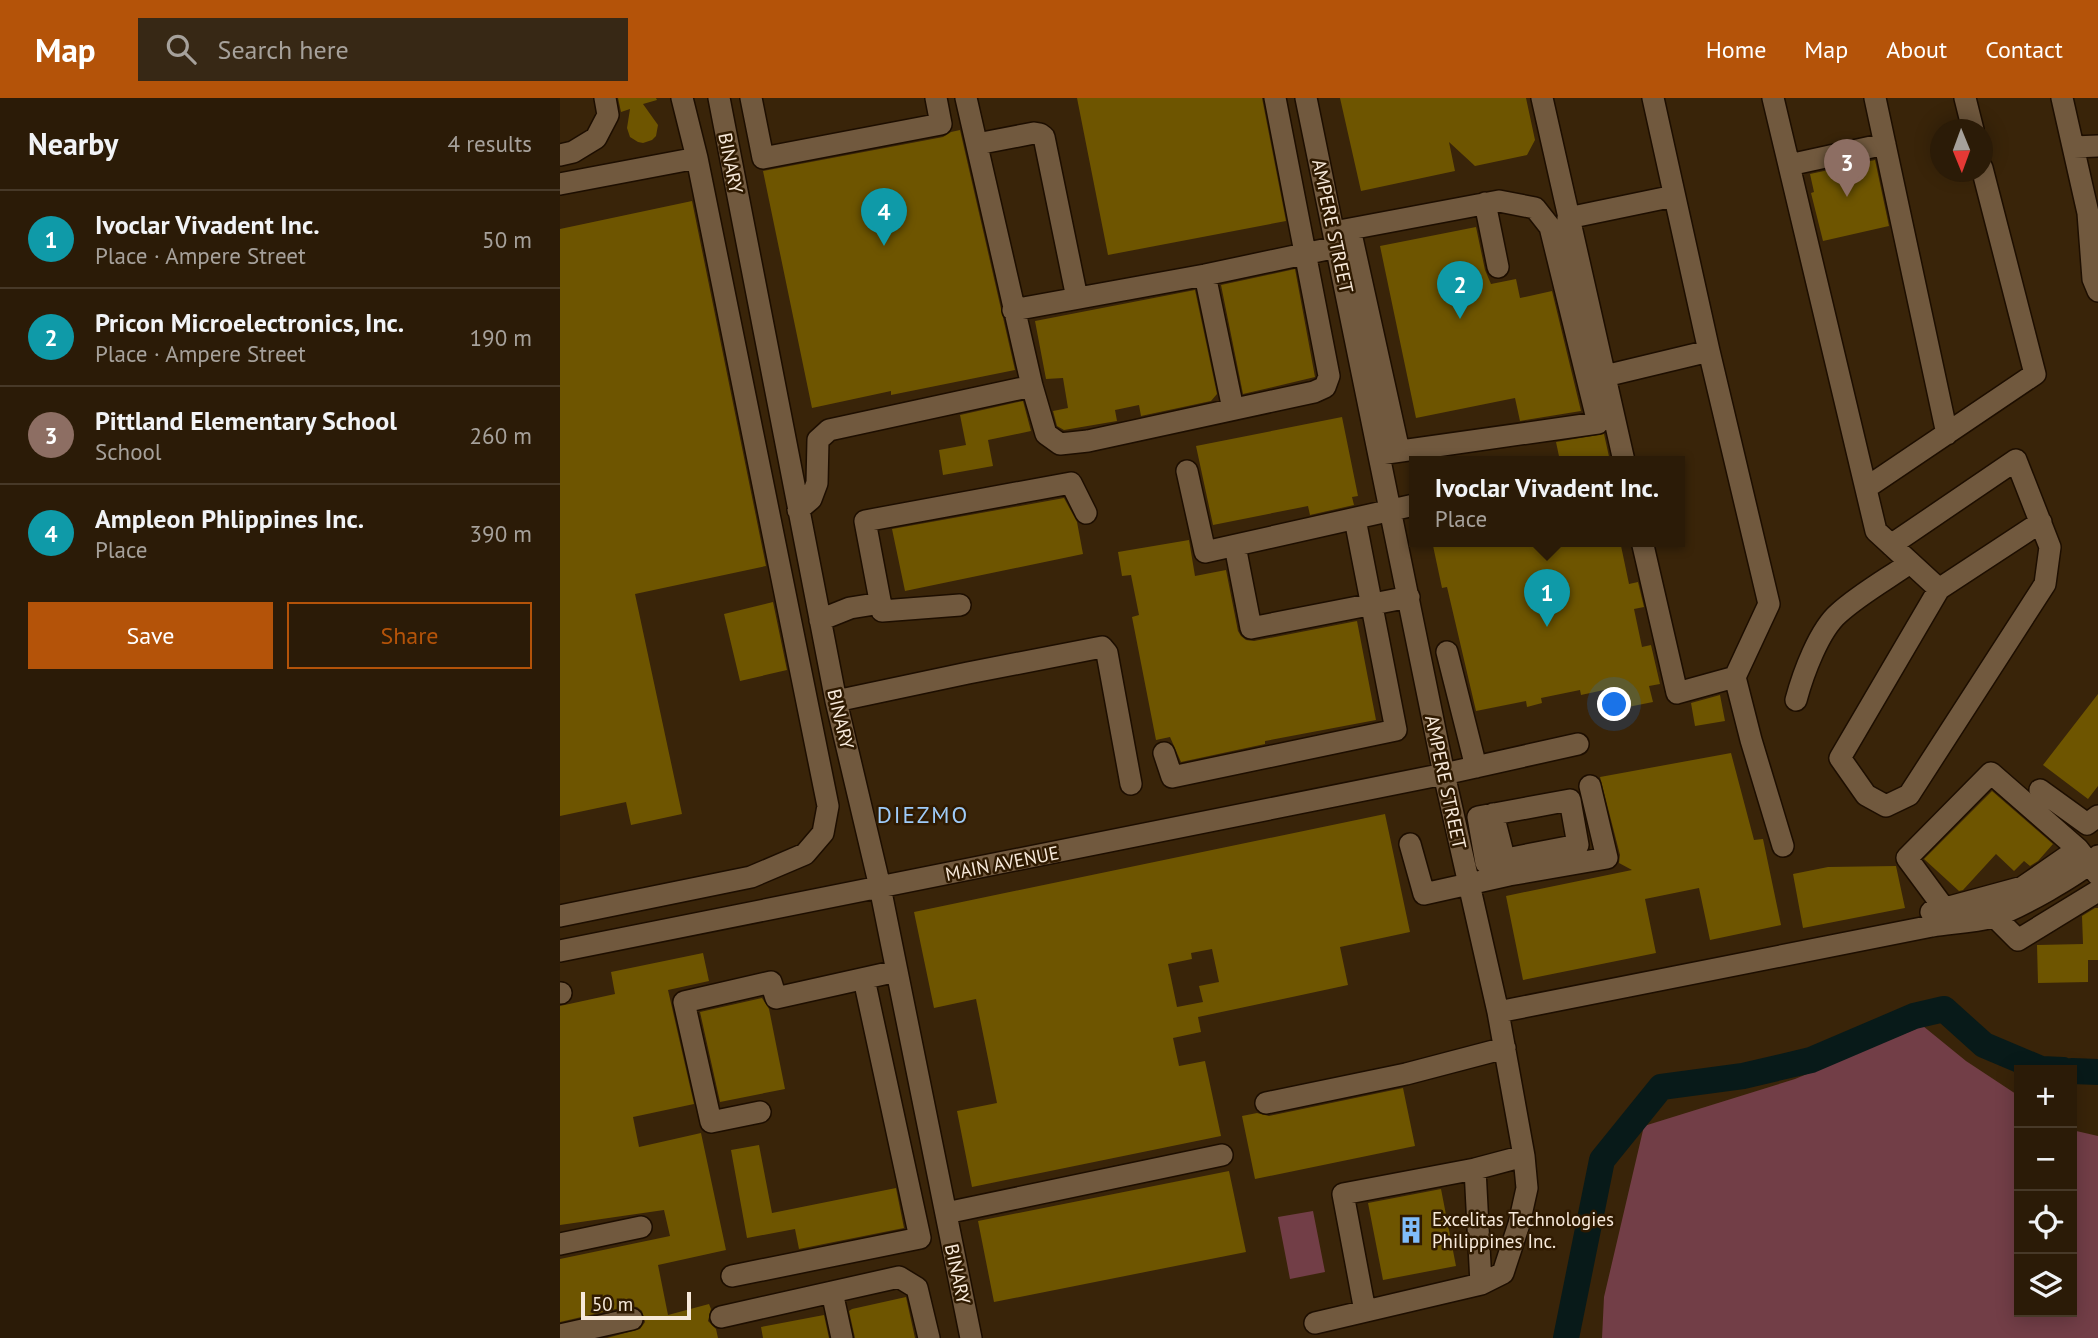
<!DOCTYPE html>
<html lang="en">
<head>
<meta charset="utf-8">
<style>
  body { margin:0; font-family:"PT Sans",sans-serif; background:#372815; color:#f1f3f6 }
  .controls { position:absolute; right:21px; bottom:21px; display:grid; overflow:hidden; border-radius:0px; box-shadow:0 4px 18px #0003 }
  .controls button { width:63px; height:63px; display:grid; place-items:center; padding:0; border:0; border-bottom:2px solid #473928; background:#2b1b07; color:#f1f3f6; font:35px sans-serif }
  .compass { position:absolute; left:1370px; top:21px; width:63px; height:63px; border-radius:50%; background:#2b1b07; box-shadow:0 4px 18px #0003; rotate:179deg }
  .scale { position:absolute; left:21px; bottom:18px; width:110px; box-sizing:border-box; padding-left:7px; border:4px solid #f7e9da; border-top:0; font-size:19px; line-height:24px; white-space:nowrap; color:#f7e9da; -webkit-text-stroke:5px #2f1a01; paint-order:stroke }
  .you { position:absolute; left:1055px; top:607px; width:24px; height:24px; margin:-18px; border:5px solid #fff; border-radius:50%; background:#1a73e8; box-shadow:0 0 0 10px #1a73e833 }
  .badge { display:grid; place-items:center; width:46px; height:46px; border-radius:50%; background:#b45309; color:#fff; font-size:23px; font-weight:700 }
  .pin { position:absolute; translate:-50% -58px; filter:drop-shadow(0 2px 4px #0008) }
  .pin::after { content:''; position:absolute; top:37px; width:24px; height:21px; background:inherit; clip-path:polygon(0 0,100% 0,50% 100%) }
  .popup { position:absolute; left:849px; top:358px; width:276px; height:91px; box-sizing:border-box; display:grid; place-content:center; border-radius:0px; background:#2b1b07; filter:drop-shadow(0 2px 5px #0005); font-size:23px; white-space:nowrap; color:#a6a19b }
  .popup b { font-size:26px; color:#f1f3f6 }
  .popup::after { content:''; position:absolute; left:50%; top:100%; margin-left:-14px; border:14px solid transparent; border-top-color:#2b1b07 }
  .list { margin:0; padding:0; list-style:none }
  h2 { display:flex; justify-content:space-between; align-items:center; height:91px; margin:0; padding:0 28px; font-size:30px }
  h2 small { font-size:23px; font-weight:400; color:#a6a19b }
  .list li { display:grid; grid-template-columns:46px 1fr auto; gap:21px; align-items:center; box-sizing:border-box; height:98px; padding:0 28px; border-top:2px solid #473928 }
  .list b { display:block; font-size:26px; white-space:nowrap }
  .list p { margin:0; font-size:23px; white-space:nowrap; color:#a6a19b }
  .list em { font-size:23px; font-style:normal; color:#a6a19b }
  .actions { display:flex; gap:14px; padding:21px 28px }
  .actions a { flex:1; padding:16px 0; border:2px solid #b45309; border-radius:0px; text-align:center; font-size:24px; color:#b45309 }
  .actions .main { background:#b45309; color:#fff }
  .icon { flex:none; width:38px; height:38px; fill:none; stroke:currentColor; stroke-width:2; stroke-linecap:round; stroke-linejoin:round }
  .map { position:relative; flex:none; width:1538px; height:1240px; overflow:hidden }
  header { display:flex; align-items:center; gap:42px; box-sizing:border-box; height:98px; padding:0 35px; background:#b45309; color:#fff }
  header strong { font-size:33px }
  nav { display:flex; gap:38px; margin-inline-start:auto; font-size:24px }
  .search { width:490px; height:63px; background:#372815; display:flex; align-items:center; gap:18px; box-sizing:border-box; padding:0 24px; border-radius:0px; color:#a6a19b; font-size:26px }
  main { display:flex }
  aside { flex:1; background:#2b1b07 }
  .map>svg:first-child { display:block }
</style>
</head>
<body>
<header>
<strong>Map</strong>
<div class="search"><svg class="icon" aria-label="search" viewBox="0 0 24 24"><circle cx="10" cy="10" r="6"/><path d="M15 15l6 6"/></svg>Search here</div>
<nav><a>Home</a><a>Map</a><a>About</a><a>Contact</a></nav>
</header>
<main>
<aside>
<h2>Nearby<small>4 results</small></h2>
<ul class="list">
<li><span class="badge" style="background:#0f9aa8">1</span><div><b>Ivoclar Vivadent Inc.</b><p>Place · Ampere Street</p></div><em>50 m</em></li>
<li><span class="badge" style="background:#0f9aa8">2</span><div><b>Pricon Microelectronics, Inc.</b><p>Place · Ampere Street</p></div><em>190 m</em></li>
<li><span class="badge" style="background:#8d6e63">3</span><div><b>Pittland Elementary School</b><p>School</p></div><em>260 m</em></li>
<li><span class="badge" style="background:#0f9aa8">4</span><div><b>Ampleon Phlippines Inc.</b><p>Place</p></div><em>390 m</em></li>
</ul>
<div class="actions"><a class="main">Save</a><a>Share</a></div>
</aside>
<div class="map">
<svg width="1538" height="1240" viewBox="0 0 1538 1240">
  <rect width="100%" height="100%" fill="#392409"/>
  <path fill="#723e47" d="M1363 928 1406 963 1459 998V1214H1512V1032L1538 1038V1240H1042L1044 1199 1084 1028 1235 981Z
    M753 1113 765 1174 730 1181 718 1119Z"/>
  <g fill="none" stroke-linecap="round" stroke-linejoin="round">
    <path stroke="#081a19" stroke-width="26" d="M1512 973 1538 974
      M1006 1240 1042 1062 1101 989 1183 978 1251 962 1354 918 1384 911 1424 947 1481 971 1503 972"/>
  </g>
  <path fill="#6e5500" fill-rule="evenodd" d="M58 0H96L97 2 83 6 98 27 96 38 92 42 83 45 78 44 70 39 67 30 70 11 61 14Z
    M517 0H702L726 123 548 157Z
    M780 0H966L975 42 967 57 915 68 889 44 895 73 801 93Z
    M400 32 455 272 331 297V293L252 310 203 73 383 39 391 34Z
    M1315 62 1329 128 1263 143 1251 95 1254 94 1250 76Z
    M132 103 206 468 75 496 122 716 71 727 66 704 0 718V131Z
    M916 129 925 172 931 186 956 181 960 200 992 193 1021 313 960 323 955 300 856 320 820 148Z
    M735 171 755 279 683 296 661 187Z
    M635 192 657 296 651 303 581 318 579 307 555 312 557 323 504 332 497 328 493 313 508 310 503 280 486 281 475 223Z
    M463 303 471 333 428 342 433 368 383 377 379 352 406 347 400 317Z
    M782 319 798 398 792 399 794 407 750 417 748 408 653 427 636 348Z
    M1044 336 1050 363H1000L996 344Z
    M504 400 517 424 523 456 345 493 332 431Z
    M629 442 635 478 666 472 678 533 681 538 686 542 694 543 797 523 816 622 705 643V646L621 664 610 639 596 642 572 519 579 517 571 477 562 478 558 454Z
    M872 443H1060L1069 486 1078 484 1084 509 1074 511 1082 549 1091 547 1100 586 1089 588 1093 604 1048 613 1044 592 1021 597 1020 592 981 600 982 605 967 609 966 603 916 613 887 489 882 490Z
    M213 504 227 572 180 583 164 516Z
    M1538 596V688L1528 701 1483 667Z
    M1160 597 1165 623 1135 628 1131 605Z
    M1171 655 1194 742 1203 741 1221 827 1150 842 1139 790 1085 801 1096 855 963 882 946 798 1072 772 1059 765 1060 757 1040 679Z
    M1432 693 1493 746 1478 763 1470 768 1464 763 1454 773 1436 756 1403 792 1399 793 1364 761Z
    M825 716 850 834 780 849 788 887 638 919 641 934 613 940 619 968 645 963 661 1038 412 1089 397 1013 437 1005 416 901 374 910 354 814ZM652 851 659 884 639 888 643 904 617 909 608 866 632 861 631 855Z
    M1336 768 1345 810 1243 830 1233 776 1268 769Z
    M1535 810H1538V862H1528V884L1478 885 1477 847 1523 846 1522 818Z
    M143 855 149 883 108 892 134 1006 73 1019 79 1049 141 1035 166 1152 98 1167 108 1217 149 1206 151 1211 148 1223 156 1231 158 1240H47L80 1231 85 1224 82 1213 77 1209 69 1208 0 1224V1161L110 1138 104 1112 0 1127V908L55 896 51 874Z
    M202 900 209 911 225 991 160 1004 140 914Z
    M843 990 855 1048 695 1081 682 1018 697 1015 709 1018Z
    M199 1047 212 1115 336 1090 344 1130 239 1151 235 1131 187 1140 171 1052Z
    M669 1073 686 1154 434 1204 418 1123Z
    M881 1091 896 1168 823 1182 808 1105Z
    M346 1199 355 1240H295L289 1213 292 1211Z
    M264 1217 269 1240H203L201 1229Z"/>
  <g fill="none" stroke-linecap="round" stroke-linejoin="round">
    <defs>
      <path id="minor" d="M159 0 276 603 320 789 411 1240
        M191 0 203 60 381 26 376 0
        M406 0 472 288 486 336 500 346 528 343 754 294 765 289 769 278 715 0
        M746 0 884 676 938 914 964 1058 967 1090 959 1126 943 1175 921 1186 755 1225
        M982 0 1064 363
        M1213 0 1316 433 1379 491
        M1315 0 1387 336
        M1405 0 1413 32
        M1502 0 1528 115 1533 181 1538 193
        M417 46 474 35 480 36 484 39 517 200
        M1514 49 1538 48
        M0 57 13 54 36 40 48 17 45 0
        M1229 67 1325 46
        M0 86 137 60
        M925 105 938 169
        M1008 120 1114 98
        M790 131 839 353
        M774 134 939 103 975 110 990 129 1038 325 820 356
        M645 177 673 311
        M453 212 645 177 777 149
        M1045 278 1149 253
        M627 373 645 454 854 407
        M1306 390 1475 276 1422 70
        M238 412 251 401 257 385 258 342 269 332 472 288
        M1082 443 1117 595 1175 579 1209 506 1149 253 1093 0
        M1331 447 1456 362 1490 449 1485 486 1349 697 1326 708 1306 697 1280 660 1379 491 1481 424
        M675 448 691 530 849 499
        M400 507 322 513 305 423 511 385 526 415
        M260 522 290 510 321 505
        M887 554 916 669
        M1175 579 1191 642 1223 748
        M1236 602C1243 576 1259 532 1279 515 1300 496 1327 481 1350 465
        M276 603 408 575 542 549 547 555 571 686
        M604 655 612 679 836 632 795 421
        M1480 692 1527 726 1538 718
        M1010 702 1018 747 926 765 918 719Z
        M933 716 948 775
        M850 746 864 796 949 777 1047 760 1030 688
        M1384 810 1347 760 1431 675 1518 751 1538 777
        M1371 814 1463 789 1518 751
        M0 818 191 779 245 756 263 735 268 708 137 60 122 0
        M1434 818 1458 842 1538 793
        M0 853 884 676 1018 646
        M0 895H1
        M938 914 1372 828C1392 825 1413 824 1433 819 1455 812 1523 775 1538 758
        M706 1005 846 976 945 950
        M200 1014 151 1024 124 904 211 884 216 900 337 873
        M915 1071 921 1186
        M386 1115 662 1057
        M0 1146 81 1129
        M172 1178 360 1140 304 881
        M272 1194 282 1240
        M805 1213 783 1096 915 1071 964 1058
        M161 1219 339 1179 357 1190 369 1240
        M0 1237 72 1221"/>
    </defs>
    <use href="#minor" stroke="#1d0e00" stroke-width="24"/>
    <use href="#minor" stroke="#71593e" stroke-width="21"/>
  </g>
  <defs>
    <symbol id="building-bare" viewBox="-9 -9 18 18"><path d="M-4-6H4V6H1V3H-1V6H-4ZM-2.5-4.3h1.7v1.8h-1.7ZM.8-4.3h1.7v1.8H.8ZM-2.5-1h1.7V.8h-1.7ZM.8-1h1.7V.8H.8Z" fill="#80bdfa" stroke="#2f1a01" stroke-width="2.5" paint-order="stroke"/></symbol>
  </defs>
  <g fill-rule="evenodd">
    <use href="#building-bare" x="832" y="1113" width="38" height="38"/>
  </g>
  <g text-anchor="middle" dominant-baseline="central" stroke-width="5" stroke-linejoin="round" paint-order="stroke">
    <g font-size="19" fill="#f7e9da" stroke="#2f1a01">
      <text transform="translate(171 65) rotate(79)">BINARY</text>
      <text transform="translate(773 128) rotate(78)">AMPERE STREET</text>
      <text transform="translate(281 621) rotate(77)">BINARY</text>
      <text transform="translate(886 684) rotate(78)">AMPERE STREET</text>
      <text transform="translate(442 765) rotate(-11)">MAIN AVENUE</text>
      <text transform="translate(398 1176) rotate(78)">BINARY</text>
    </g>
    <g font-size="19" fill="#f7e9da" stroke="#2f1a01" text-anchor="start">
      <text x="872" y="1121">Excelitas Technologies<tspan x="872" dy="22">Philippines Inc.</tspan></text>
    </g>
    <g font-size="23" letter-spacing="2" fill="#9fccfa" stroke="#2f1a01">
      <text x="363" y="716">DIEZMO</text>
    </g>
  </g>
</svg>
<div class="controls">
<button>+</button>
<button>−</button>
<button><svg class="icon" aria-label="locate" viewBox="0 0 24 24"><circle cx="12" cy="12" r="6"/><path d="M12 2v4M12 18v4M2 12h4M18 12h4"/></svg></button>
<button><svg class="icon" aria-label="layers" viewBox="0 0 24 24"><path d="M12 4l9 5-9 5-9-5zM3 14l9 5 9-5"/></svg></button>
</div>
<svg class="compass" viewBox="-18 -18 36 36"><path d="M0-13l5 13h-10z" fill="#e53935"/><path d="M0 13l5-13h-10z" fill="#a6a19b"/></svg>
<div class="scale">50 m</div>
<div class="you"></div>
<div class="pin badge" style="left:987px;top:529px;background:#0f9aa8">1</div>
<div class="popup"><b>Ivoclar Vivadent Inc.</b>Place</div>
<div class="pin badge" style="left:900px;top:221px;background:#0f9aa8">2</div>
<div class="pin badge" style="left:1287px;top:99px;background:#8d6e63">3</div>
<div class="pin badge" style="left:324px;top:148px;background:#0f9aa8">4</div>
</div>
</main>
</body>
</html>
